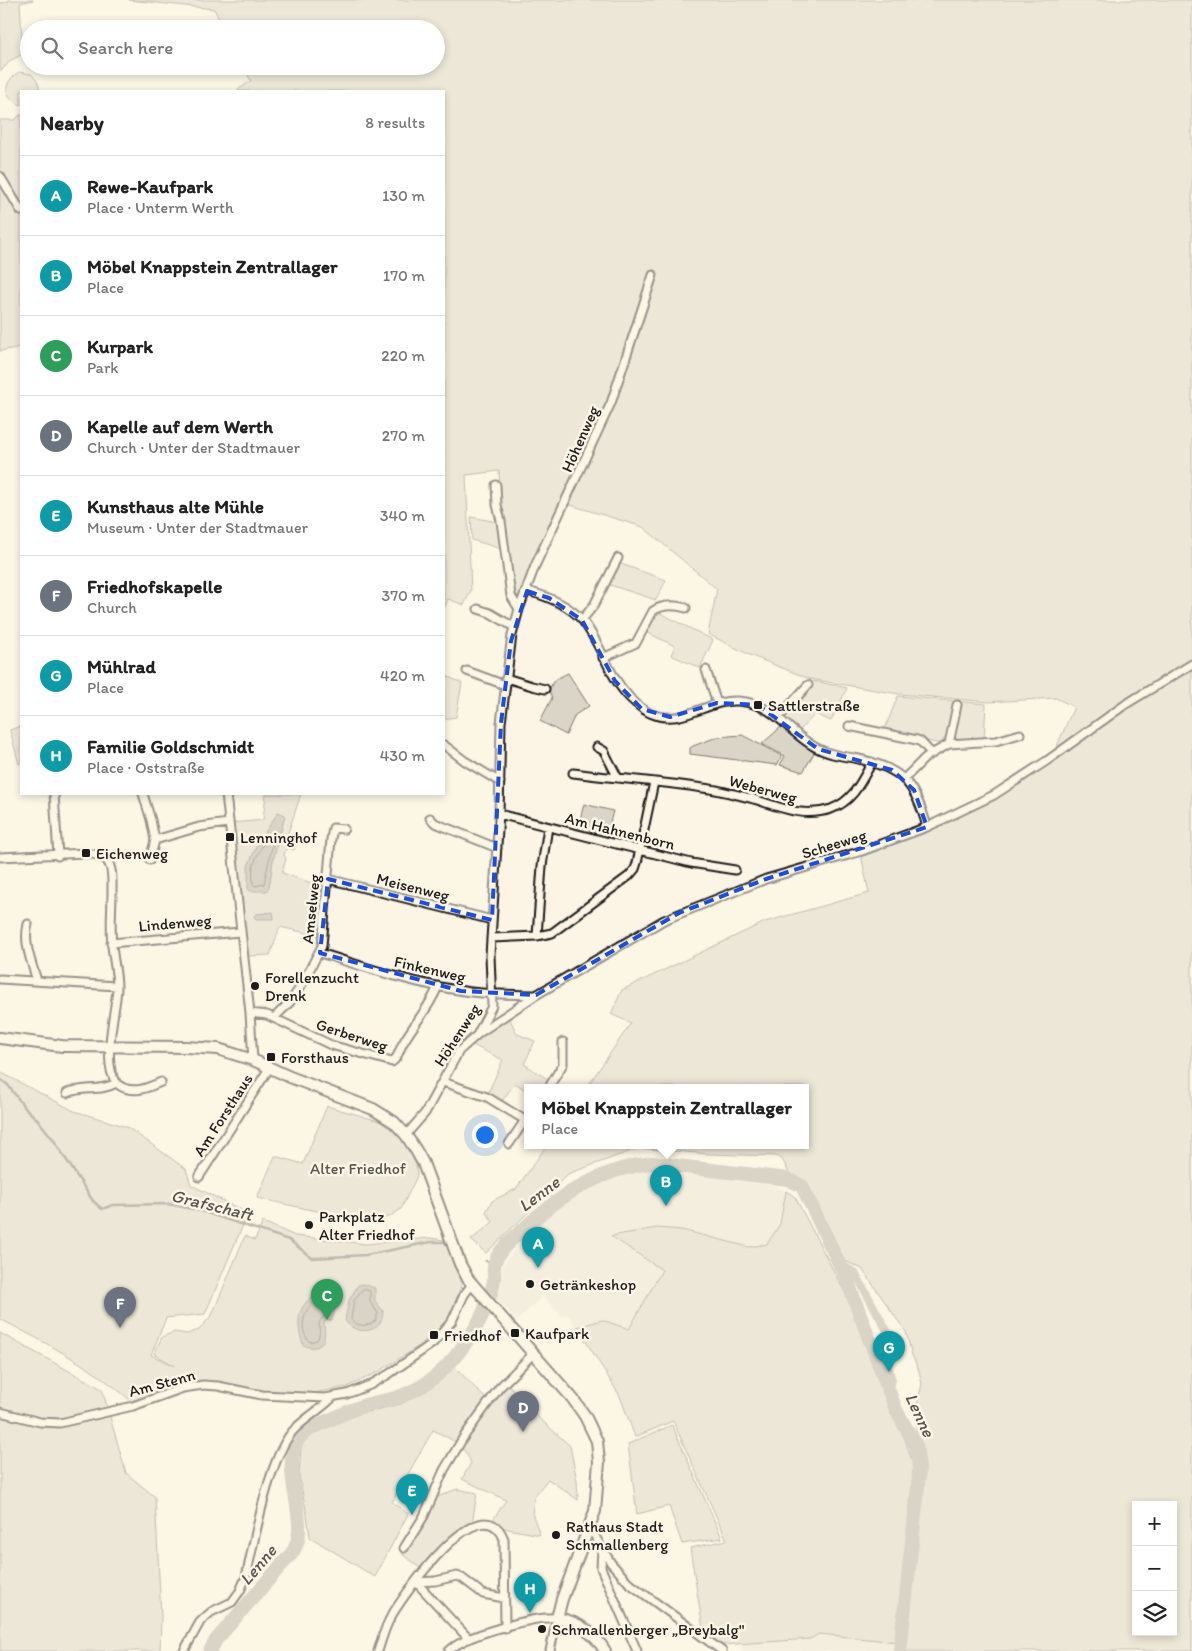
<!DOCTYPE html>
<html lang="en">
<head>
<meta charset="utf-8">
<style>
  body { margin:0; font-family:Itim,sans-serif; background:#f6f6f6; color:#222 }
  .controls { position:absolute; right:15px; bottom:15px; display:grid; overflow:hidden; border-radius:0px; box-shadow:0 2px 8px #0003 }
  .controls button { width:45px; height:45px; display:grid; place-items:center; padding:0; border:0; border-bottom:1px solid #e0e0e0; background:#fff; color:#222; font:25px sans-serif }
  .you { position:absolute; left:484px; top:1134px; width:18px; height:18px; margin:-12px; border:4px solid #fff; border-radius:50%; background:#1a73e8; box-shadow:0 0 0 8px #1a73e833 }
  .badge { display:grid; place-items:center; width:32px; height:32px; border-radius:50%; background:#1c1c1c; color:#fff; font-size:16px; font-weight:700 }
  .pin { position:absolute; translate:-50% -41px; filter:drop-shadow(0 1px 2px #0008) }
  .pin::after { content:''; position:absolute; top:26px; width:18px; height:15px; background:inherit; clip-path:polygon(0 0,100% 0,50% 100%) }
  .popup { position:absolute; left:524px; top:1084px; width:285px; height:65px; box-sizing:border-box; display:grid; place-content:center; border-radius:0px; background:#fff; filter:drop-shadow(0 1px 4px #0005); font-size:16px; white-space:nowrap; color:#767676 }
  .popup b { font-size:19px; color:#222 }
  .popup::after { content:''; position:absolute; left:50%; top:100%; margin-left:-10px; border:10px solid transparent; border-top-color:#fff }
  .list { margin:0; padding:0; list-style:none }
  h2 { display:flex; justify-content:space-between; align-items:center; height:65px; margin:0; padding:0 20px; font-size:21px }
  h2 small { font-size:16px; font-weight:400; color:#767676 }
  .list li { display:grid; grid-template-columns:32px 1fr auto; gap:15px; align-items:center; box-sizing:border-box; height:80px; padding:0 20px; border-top:1px solid #e0e0e0 }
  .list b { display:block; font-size:19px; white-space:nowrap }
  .list p { margin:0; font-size:16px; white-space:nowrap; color:#767676 }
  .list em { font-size:16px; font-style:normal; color:#767676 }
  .icon { flex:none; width:28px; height:28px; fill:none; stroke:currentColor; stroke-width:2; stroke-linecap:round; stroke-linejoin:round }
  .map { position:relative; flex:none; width:1192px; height:1651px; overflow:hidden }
  .search { position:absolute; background:#fff; box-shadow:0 2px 8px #0003; left:20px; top:20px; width:425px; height:55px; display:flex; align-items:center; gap:12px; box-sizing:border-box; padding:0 18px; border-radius:28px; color:#767676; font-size:19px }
  .panel { position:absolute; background:#fff; box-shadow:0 2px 8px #0003; left:20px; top:90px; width:425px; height:705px; border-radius:0px }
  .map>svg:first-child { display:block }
</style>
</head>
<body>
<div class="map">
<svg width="1192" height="1651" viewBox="0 0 1192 1651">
  <rect width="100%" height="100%" fill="#fcf5e5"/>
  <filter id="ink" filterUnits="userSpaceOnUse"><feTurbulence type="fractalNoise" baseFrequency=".02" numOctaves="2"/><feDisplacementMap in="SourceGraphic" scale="10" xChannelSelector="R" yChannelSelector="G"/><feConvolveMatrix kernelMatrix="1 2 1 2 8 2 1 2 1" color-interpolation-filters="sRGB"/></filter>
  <g filter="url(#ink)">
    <path fill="#ebe5d6" d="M660 1170 699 1172 760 1180 786 1191 780 1224 767 1244 749 1247 682 1230 657 1228 611 1236 662 1270 629 1329 602 1320 577 1327 568 1315 561 1316 543 1296 517 1321 491 1292 505 1262 529 1230 550 1205 583 1187 625 1173Z
      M819 1634 898 1642 897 1651H742L741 1644 810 1639Z"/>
    <path fill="#dbd5c8" stroke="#7c7872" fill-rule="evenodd" d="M8 0H33L20 3 23 54 11 60 2 70H0V3L8 2Z
      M129 0H1192V1651H897V1642L819 1634 810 1639 721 1645 703 1629 690 1548 727 1540 673 1421 635 1437 620 1396 577 1327 602 1320 629 1329 662 1270 611 1236 657 1228 682 1230 749 1247 767 1244 780 1224 786 1191 795 1197 877 1354 915 1470 917 1404 922 1384 919 1371 912 1355 906 1332 862 1269 831 1254 782 1159 776 1156 709 1154 639 1148 568 1174 486 1253 471 1240 493 1222 486 1212 492 1201 516 1189 547 1145H805V1087H587L631 1023 611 1014 622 990 765 922 869 893 861 855 928 830 962 813 1053 755 1074 707 1056 698 989 702 899 694 810 679 752 656 708 634 717 589 643 527 567 504 518 599 504 556 499 471 466 475 471 590 464 605 448 599 444 609V91H236L251 81 243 66H436V29H224L214 9ZM1136 1505H1173V1632H1136Z
      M19 72 31 74C36 79 40 84 39 91H21V105C3 97 2 83 19 72Z
      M21 114V347L0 351V120H15Z
      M471 517 498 522 502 549 472 540Z
      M618 563 666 580 656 600 607 584Z
      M656 611 713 640 700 668 671 655 675 646 646 632Z
      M568 673 589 706 575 715 566 735 540 721 552 698 549 690 554 680Z
      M444 675 462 683 456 717 444 719Z
      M814 681 847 688 831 721 815 714 800 730 783 716Z
      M898 696 986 704 984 739H955L948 732 941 744 884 731Z
      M21 726V763L19 764 10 730Z
      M782 726 814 753 803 772 780 765 785 756 762 744Z
      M742 735 782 756 777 765 690 754V748L693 746 717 737Z
      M266 794H301L287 836 298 841 294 850 287 848 284 854 286 859 282 873 323 887 320 936 280 927 270 955 248 956 232 823 263 820ZM278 812 285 816 273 860 269 888Z
      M584 804 613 811 606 837 577 831Z
      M509 1017 517 1034 535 1041 524 1064 549 1080 544 1087H527V1091L515 1083 502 1101 488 1093 503 1060 473 1045 476 1039Z
      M0 1072 74 1111 127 1127 186 1169 191 1185 248 1213 205 1314 166 1318 151 1355 175 1366 154 1354 162 1337 174 1332 187 1334 199 1330 212 1315 245 1236 255 1240 263 1222 295 1236 366 1244 430 1238 444 1240C452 1252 454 1269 462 1283L451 1313 443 1326 416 1348 378 1372 347 1387 308 1394 256 1392 212 1382H201L131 1401C92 1366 46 1343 0 1319Z
      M327 1106 379 1121 399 1135 405 1143 416 1165 417 1176 401 1209 389 1217 367 1222 257 1198 275 1156 303 1164Z
      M0 1333 102 1389 126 1473 155 1497 161 1616 160 1651H0Z
      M454 1366 482 1395 489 1401 508 1384 539 1418 570 1446 577 1481 578 1500 548 1479 535 1495 532 1513 540 1535 508 1529 491 1523 506 1500 462 1479 471 1463C463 1443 452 1440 433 1430L392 1502 408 1514 375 1577 310 1537 307 1515 299 1475 301 1448 303 1442 333 1420 401 1404 432 1387Z
      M672 1425 722 1538 682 1544 669 1506 637 1514 628 1444Z
      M457 1489 477 1493 472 1524C451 1535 435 1550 420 1568L403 1555 421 1528 435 1498Z"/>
    <path fill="#b0aba1" stroke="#75726c" d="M278 812 285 815 273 860 269 888 267 891H250L248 889V866L257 845Z
      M273 912 274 917 273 919H256L254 916 256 914Z
      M363 1284 375 1288V1301L383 1311C383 1315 382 1320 380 1323 372 1335 351 1332 345 1320L349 1300 358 1285Z
      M322 1291C335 1297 338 1306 332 1320L325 1321 324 1324C327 1339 322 1353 303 1345 295 1321 297 1302 322 1291Z"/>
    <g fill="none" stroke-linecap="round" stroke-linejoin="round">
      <path stroke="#575551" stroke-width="1" d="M272 834 274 837 264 884 255 886 253 884C253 878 252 872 253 867 256 857 264 839 272 834Z
        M363 1289 370 1291V1302L378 1313 375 1321C368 1327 356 1327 351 1319L354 1301Z
        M322 1297 329 1302 330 1309 329 1314C312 1321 324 1329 317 1340L310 1342C296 1329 305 1303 322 1297Z"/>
      <path stroke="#75726c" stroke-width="2.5" d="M0 1079 8 1085 25 1108 37 1119 53 1139 93 1201 102 1209 113 1205 169 1204 201 1211 289 1240 312 1258 366 1255 431 1242H444
        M486 1261 495 1262"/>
      <path stroke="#b0aba1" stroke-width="8" d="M839 1263 855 1273 894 1343V1348L886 1361 892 1380 889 1390"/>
      <path stroke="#b0aba1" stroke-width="14" d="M210 1651 216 1640 283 1563C322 1532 275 1476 299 1438 305 1430 316 1426 325 1422 337 1417 350 1410 363 1406 373 1402 385 1401 396 1398 413 1392 431 1382 444 1369 463 1349 481 1323 490 1296 492 1290 494 1283 494 1277 494 1272 493 1268 495 1262 499 1250 511 1240 521 1231 557 1197 602 1168 652 1163L788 1179 802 1186 847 1280 896 1410 916 1446 919 1467 918 1487 900 1651"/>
      <defs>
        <path id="street" d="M0 176 21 211
          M496 485 497 505 501 521 511 596 519 609
          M527 591C547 596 569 605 583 621 602 645 607 674 630 698 637 705 645 712 655 715 685 725 708 699 738 701 776 704 786 731 815 747 827 754 841 756 854 758 901 767 915 782 927 827
          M478 609 490 613 514 627
          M582 620 594 605 618 558
          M603 658 636 643 653 611C663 604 675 605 686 608
          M706 670 717 703
          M467 671 505 685
          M506 678 532 686 545 689
          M779 717 808 685
          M849 726 917 740 921 742 932 754
          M949 744 957 705
          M444 745 465 761 500 782
          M597 747 604 751 618 778
          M573 773C620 779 669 782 716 790 730 793 744 796 757 800 782 808 804 818 831 809 853 801 861 782 872 762
          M904 779 926 757 949 744 996 741 1020 734
          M54 794 58 856
          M143 794 151 820 155 840 199 827 228 823
          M226 794 250 1013 253 1060
          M499 814 691 863 735 870
          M430 818 435 823 497 848
          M0 857 86 853C93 854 102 855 107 861 113 867 112 883 112 891 112 909 110 927 112 945 113 959 117 973 117 987 117 1010 96 1077 124 1088 137 1093 149 1087 161 1082
          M150 860 155 840
          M328 879 492 920
          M28 924C23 944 32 963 37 981
          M537 936 542 866 548 827
          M491 938 537 936 552 933 629 876 635 869 637 863 654 782
          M111 943 240 932
          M320 953C367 968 415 984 464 991 488 995 512 994 536 995
          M0 979 117 986
          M250 1013 267 1015 331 1045 392 1062C398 1058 399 1051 402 1045 413 1024 430 1008 438 986
          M274 1018 290 1002 301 986 322 946 331 839 333 828 344 829
          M479 1033 536 995 664 920 766 879 862 851 927 827 994 795 1048 760 1126 704 1192 664
          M443 1082 487 1097 525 1120 509 1144
          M549 1087 563 1064V1042
          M67 1093C83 1086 101 1092 116 1083
          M406 1135 425 1113 459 1051 477 1035 492 1006 490 955 499 814 501 723 512 635 519 609 535 566 611 403 653 275
          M199 1177 270 1067
          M0 1412 40 1422 60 1423 133 1406 183 1388 203 1385 218 1386 262 1395 325 1398 347 1394 370 1385 389 1374 433 1343 452 1321 464 1295 472 1284
          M590 1528 611 1563 629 1583 722 1651
          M404 1548 424 1516 444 1470 463 1438 499 1388 534 1353
          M602 1549 601 1568 637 1651
          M416 1582 435 1581 457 1576 462 1578 483 1594 504 1598
          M416 1582 469 1639
          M184 1651 200 1622 211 1612 232 1602 240 1591 246 1577C255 1538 268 1462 292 1432 304 1418 321 1410 333 1397
          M378 1651C382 1639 385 1626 392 1615 404 1595 482 1482 504 1539L505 1628
          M449 1651C464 1635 535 1616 557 1618L550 1651"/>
        <path id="secondary" d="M0 1038 62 1046 186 1047 218 1049 253 1060 290 1077 373 1109 394 1122 406 1135 417 1152 423 1163 460 1264 468 1279 573 1399 585 1416 597 1441 599 1462 595 1511 562 1599 557 1618C578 1622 594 1632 605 1651"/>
      </defs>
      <use href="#street" stroke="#1c1c1c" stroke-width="11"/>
      <use href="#secondary" stroke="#1c1c1c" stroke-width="14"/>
      <use href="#street" stroke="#fcf5e5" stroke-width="7"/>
      <use href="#secondary" stroke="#fcf5e5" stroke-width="10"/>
    </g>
  </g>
  <path d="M0 0H1192V1651H0ZM527 591 549 598 582 620 615 681 642 709 670 717 717 703 758 705 818 749 892 770 914 790 927 827 766 879 679 913 536 995 461 991 320 953 328 879 492 920 501 723 511 641Z" fill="#fcf5e5" fill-opacity=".55" fill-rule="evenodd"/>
  <path fill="none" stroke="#1d4ed8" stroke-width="4" stroke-dasharray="10 6" stroke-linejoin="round" d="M527 591 549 598 582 620 615 681 642 709 670 717 717 703 758 705 818 749 892 770 914 790 927 827 766 879 679 913 536 995 461 991 320 953 328 879 492 920 501 723 511 641Z"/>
  <g fill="#1c1c1c" stroke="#fcf5e5" stroke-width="2">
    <rect x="753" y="700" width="10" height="10" rx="2.5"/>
    <rect x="225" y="832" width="10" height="10" rx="2.5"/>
    <rect x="81" y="848" width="10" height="10" rx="2.5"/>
    <circle cx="255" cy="986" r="5"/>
    <rect x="266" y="1052" width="10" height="10" rx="2.5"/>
    <circle cx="309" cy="1225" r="5"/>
    <circle cx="530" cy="1284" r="5"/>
    <rect x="510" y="1328" width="10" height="10" rx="2.5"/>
    <rect x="429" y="1330" width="10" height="10" rx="2.5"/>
    <circle cx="556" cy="1535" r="5"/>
    <circle cx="542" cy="1629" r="5"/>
  </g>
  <g text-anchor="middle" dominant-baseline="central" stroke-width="5" stroke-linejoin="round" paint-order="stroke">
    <g font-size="16" fill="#1c1c1c" stroke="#fcf5e5">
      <text transform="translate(580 439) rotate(-66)">Höhenweg</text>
      <text transform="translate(763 789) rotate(15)">Weberweg</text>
      <text transform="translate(620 831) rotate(14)">Am Hahnenborn</text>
      <text transform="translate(834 844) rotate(-17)">Scheeweg</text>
      <text transform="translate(413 887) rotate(14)">Meisenweg</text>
      <text transform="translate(311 909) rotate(-84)">Amselweg</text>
      <text transform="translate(175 923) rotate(-5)">Lindenweg</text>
      <text transform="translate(430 969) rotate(13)">Finkenweg</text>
      <text transform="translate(352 1035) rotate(18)">Gerberweg</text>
      <text transform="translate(457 1035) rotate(-57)">Höhenweg</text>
      <text transform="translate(223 1115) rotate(-57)">Am Forsthaus</text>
      <text transform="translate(162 1383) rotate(-15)">Am Stenn</text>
    </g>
    <g font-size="16" fill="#1c1c1c" stroke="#fcf5e5" text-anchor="start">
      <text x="768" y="705">Sattlerstraße</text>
      <text x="240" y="837">Lenninghof</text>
      <text x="96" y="853">Eichenweg</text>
      <text x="265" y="977">Forellenzucht<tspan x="265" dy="18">Drenk</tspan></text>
      <text x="281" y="1057">Forsthaus</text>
      <text x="319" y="1216">Parkplatz<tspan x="319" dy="18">Alter Friedhof</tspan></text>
      <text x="540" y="1284">Getränkeshop</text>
      <text x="525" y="1333">Kaufpark</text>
      <text x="444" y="1335">Friedhof</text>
      <text x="566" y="1526">Rathaus Stadt<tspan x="566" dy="18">Schmallenberg</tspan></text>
      <text x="552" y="1629">Schmallenberger „Breybalg"</text>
    </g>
    <g font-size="16" fill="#555450" stroke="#fcf5e5">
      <text x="358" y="1168">Alter Friedhof</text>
    </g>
    <g font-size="18" font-style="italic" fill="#575551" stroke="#fcf5e5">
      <text transform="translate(539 1194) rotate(-37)">Lenne</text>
      <text transform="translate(212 1205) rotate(14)">Grafschaft</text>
      <text transform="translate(920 1415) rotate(65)">Lenne</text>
      <text transform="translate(258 1565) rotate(-50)">Lenne</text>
    </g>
  </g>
</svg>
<div class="controls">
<button>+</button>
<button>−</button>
<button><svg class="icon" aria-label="layers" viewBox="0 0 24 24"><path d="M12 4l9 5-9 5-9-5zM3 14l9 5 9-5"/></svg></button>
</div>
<div class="you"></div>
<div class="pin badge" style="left:538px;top:1268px;background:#0f9aa8">A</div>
<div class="pin badge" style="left:666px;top:1206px;background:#0f9aa8">B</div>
<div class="popup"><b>Möbel Knappstein Zentrallager</b>Place</div>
<div class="pin badge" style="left:327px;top:1320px;background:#2e9e5b">C</div>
<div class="pin badge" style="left:523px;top:1432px;background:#6b7280">D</div>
<div class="pin badge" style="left:412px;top:1515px;background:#0f9aa8">E</div>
<div class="pin badge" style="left:120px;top:1328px;background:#6b7280">F</div>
<div class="pin badge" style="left:889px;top:1372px;background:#0f9aa8">G</div>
<div class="pin badge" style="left:530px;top:1613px;background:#0f9aa8">H</div>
<div class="search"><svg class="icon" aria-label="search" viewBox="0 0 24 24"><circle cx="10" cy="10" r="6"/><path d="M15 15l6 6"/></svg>Search here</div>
<section class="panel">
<h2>Nearby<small>8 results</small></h2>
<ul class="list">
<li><span class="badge" style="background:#0f9aa8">A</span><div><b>Rewe-Kaufpark</b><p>Place · Unterm Werth</p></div><em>130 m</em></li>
<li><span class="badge" style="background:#0f9aa8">B</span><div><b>Möbel Knappstein Zentrallager</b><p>Place</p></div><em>170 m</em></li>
<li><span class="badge" style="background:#2e9e5b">C</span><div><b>Kurpark</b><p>Park</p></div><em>220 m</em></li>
<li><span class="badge" style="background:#6b7280">D</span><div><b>Kapelle auf dem Werth</b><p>Church · Unter der Stadtmauer</p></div><em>270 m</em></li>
<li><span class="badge" style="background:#0f9aa8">E</span><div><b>Kunsthaus alte Mühle</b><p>Museum · Unter der Stadtmauer</p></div><em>340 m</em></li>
<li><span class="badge" style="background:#6b7280">F</span><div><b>Friedhofskapelle</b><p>Church</p></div><em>370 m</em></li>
<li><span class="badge" style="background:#0f9aa8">G</span><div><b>Mühlrad</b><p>Place</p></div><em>420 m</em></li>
<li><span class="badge" style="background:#0f9aa8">H</span><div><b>Familie Goldschmidt</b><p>Place · Oststraße</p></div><em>430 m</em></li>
</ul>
</section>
</div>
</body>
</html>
